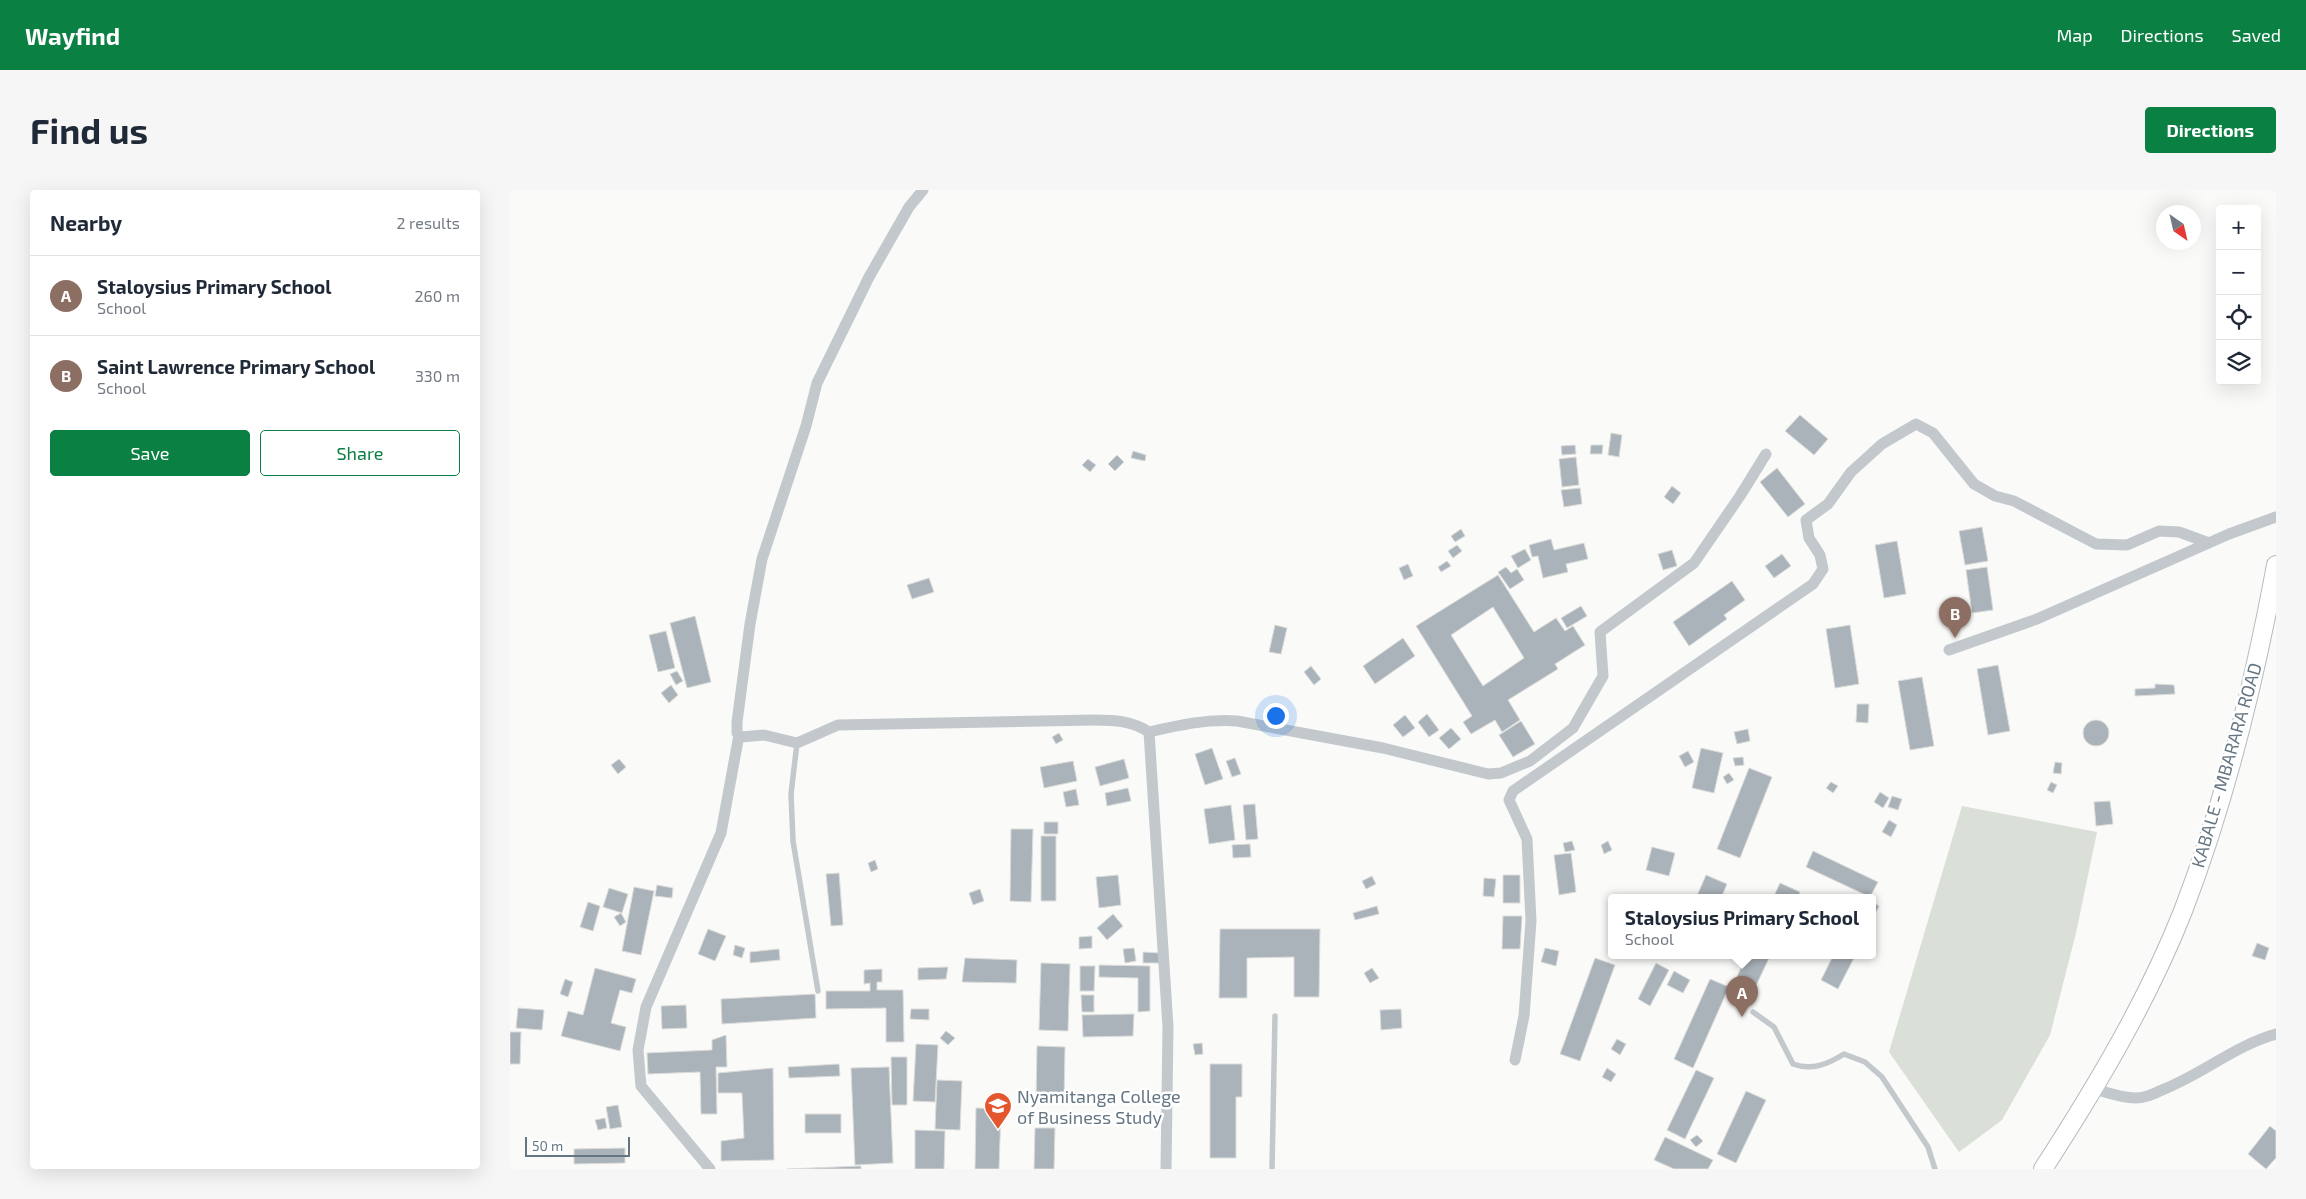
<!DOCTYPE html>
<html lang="en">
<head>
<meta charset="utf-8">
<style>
  body { margin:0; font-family:"Exo 2",sans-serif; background:#f6f6f7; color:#1f2937 }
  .controls { position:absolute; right:15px; top:15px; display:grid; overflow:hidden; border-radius:5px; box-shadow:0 5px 20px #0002 }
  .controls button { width:45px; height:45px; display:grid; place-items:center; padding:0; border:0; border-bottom:1px solid #e0e1e3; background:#fff; color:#1f2937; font:25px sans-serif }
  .compass { position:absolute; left:1646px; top:15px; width:45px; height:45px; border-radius:50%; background:#fff; box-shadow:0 5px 20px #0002; rotate:146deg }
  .scale { position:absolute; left:15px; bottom:12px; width:105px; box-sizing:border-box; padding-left:5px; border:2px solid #657683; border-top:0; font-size:14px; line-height:18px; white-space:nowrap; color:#657683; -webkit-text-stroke:4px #fff; paint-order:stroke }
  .you { position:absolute; left:765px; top:525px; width:18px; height:18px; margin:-12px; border:4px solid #fff; border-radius:50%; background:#1a73e8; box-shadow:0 0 0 8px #1a73e833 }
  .badge { display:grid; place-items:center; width:32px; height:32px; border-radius:50%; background:#0b8043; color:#fff; font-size:16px; font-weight:700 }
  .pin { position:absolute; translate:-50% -41px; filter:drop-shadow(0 1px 2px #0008) }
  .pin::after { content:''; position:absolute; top:26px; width:18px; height:15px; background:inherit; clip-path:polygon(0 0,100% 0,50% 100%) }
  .popup { position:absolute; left:1098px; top:704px; width:268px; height:65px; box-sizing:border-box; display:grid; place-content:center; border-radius:5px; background:#fff; filter:drop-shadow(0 1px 4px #0005); font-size:16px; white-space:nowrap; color:#747a83 }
  .popup b { font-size:19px; color:#1f2937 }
  .popup::after { content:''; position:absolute; left:50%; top:100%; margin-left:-10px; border:10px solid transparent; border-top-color:#fff }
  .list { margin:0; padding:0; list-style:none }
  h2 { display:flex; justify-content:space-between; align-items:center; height:65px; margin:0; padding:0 20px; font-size:21px }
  h2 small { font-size:16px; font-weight:400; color:#747a83 }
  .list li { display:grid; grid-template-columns:32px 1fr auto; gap:15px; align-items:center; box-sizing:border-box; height:80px; padding:0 20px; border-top:1px solid #e0e1e3 }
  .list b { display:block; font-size:19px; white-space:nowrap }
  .list p { margin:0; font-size:16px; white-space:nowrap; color:#747a83 }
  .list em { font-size:16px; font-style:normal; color:#747a83 }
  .actions { display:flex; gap:10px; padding:15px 20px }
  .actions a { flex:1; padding:11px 0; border:1px solid #0b8043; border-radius:5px; text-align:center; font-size:18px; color:#0b8043 }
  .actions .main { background:#0b8043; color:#fff }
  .icon { flex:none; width:28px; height:28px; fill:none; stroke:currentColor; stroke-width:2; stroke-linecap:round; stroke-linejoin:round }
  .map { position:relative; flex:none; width:1766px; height:979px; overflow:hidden; border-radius:5px }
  header { display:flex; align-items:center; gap:30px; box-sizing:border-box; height:70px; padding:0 25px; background:#0b8043; color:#fff }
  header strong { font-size:24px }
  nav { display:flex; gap:28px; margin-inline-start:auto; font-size:18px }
  .intro { display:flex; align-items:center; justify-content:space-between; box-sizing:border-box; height:120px; padding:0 30px }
  h1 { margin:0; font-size:35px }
  .button { padding:12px 22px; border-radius:5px; background:#0b8043; color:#fff; font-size:18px; font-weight:700 }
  main { display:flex; gap:30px; padding:0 30px }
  aside { flex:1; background:#fff; border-radius:5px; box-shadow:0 5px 20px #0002 }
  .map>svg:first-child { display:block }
</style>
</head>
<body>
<header>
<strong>Wayfind</strong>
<nav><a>Map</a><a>Directions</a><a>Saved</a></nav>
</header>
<div class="intro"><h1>Find us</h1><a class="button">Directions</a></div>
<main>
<aside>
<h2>Nearby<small>2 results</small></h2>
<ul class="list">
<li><span class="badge" style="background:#8d6e63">A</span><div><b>Staloysius Primary School</b><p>School</p></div><em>260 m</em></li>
<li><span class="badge" style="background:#8d6e63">B</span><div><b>Saint Lawrence Primary School</b><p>School</p></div><em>330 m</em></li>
</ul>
<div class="actions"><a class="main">Save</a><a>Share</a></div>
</aside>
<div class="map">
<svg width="1766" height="979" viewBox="0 0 1766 979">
  <rect width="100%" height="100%" fill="#fafaf8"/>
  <path fill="#dadfd7" d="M1452 616 1587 642 1566 743 1540 845 1492 930 1449 962 1379 862Z"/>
  <path fill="#aab3b9" stroke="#dcdcda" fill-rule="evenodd" d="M1290 225 1318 249 1304 265 1275 241Z
    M1101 243 1112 245 1109 267 1098 265Z
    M1065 255 1066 264 1052 265 1051 256Z
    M1081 255H1093L1092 264H1080Z
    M623 261 636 265 635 271 621 268Z
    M607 265 614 272 605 281 598 274Z
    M1066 267 1069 295 1052 297 1049 269Z
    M578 269 586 275 580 282 572 275Z
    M1267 278 1295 314 1278 327 1250 292Z
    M1162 296 1171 303 1163 314 1154 307Z
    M1070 298 1072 314 1054 317 1051 300Z
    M1472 337 1478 371 1455 375 1449 341Z
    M951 339 955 346 945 352 941 346Z
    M1041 349 1044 360 1074 353 1078 369 1056 374 1058 382 1033 388 1028 366 1022 367 1019 355Z
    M1387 351 1396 404 1374 408 1365 355Z
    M947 355 952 361 943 368 938 361Z
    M1015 359 1021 370 1008 378 1001 366Z
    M1162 360 1167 376 1153 380 1148 364Z
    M1272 364 1281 376 1264 388 1255 376Z
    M937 371 941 376 931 382 928 377Z
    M898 374 903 386 894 390 889 378Z
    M996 377 1001 383 1007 379 1014 390 1000 399 988 382Z
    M1477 377 1483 420 1462 423 1456 380Z
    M988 385 1024 442 1046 428 1055 441 1063 436 1075 455 1045 474 1048 479 998 510 1010 530 992 542 985 530 961 544 953 532 962 526 906 436ZM983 417 1014 468 973 496 941 445Z
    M419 388 424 402 402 409 397 395Z
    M1222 391 1235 410 1214 425 1217 429 1179 456 1163 432Z
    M1071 416 1077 426 1057 438 1051 428Z
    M185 426 201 492 177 498 160 433Z
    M765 435 777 438 771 464 759 462Z
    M1340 435 1349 494 1325 498 1316 439Z
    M156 441 165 478 148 482 139 445Z
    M893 448 905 466 865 494 853 476Z
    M1488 475 1500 541 1478 545 1467 479Z
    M801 476 811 489 804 495 794 482Z
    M167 481 173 491 166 495 160 484Z
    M1412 487 1424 556 1400 560 1388 491Z
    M1645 494 1664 495 1665 504 1625 506V499L1645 498Z
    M161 495 168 505 159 513 151 503Z
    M1347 514H1359L1358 533 1346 532Z
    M917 524 929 540 919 547 908 532Z
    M895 525 905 538 893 547 883 535Z
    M1573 543a13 13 0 1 1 26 0a13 13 0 1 1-26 0Z
    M1011 531 1025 554 1003 567 989 545Z
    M941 538 951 549 939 559 929 548Z
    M1238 539 1240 551 1227 554 1224 542Z
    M549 543 553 550 546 554 542 547Z
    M702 558 713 589 695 595 685 564Z
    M1191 558 1213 563 1204 603 1182 598Z
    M1178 561 1184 572 1175 577 1169 566Z
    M1233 567 1234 575 1225 576 1223 568Z
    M725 568 731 584 722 587 716 571Z
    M109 569 116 577 108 584 101 575Z
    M614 569 619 588 590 596 585 577Z
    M563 571 567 591 534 598 530 577Z
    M1545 572 1552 573 1551 584 1543 583Z
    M1239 578 1262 587 1230 668 1207 659Z
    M1219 583 1224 590 1217 594 1213 587Z
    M1321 592 1328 596 1323 603 1316 598Z
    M1541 592 1547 595 1543 603 1537 600Z
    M618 598 621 611 597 616 595 603Z
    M566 599 569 615 556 617 553 602Z
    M1370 602 1379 608 1373 618 1364 612Z
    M1382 606 1392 609 1388 620 1378 617Z
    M1600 611 1603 634 1586 636 1584 612Z
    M745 614 748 649 736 650 733 615Z
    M721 615 725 650 699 654 694 619Z
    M1379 630 1387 635 1381 647 1372 642Z
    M534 632H548V644H534Z
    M501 639H523L521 712 500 711Z
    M531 646H546V711H531Z
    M1062 651 1065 660 1055 662 1053 653Z
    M1098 651 1102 660 1094 664 1091 655Z
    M740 654 741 667 723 668 722 655Z
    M1142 657 1165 663 1159 686 1136 680Z
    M1303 661 1368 692 1360 707 1296 677Z
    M1061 663 1066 702 1049 705 1044 665Z
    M365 670 368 679 361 682 358 673Z
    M329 683 333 735 321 736 316 684Z
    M608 685 611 715 589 718 586 687Z
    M993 685H1010V713H993Z
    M1196 685 1217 694 1211 708H1186Z
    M862 686 866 694 856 699 852 691Z
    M974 688 986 689 984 707 973 706Z
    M1270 693 1290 702 1287 708H1263Z
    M147 695 163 698 162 708 145 706Z
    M124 697 144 701 131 765 112 761Z
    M99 698 118 704 112 723 93 717Z
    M470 699 474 711 463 715 459 703Z
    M78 712 90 716 83 741 70 737Z
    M1362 712 1369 716 1362 731Z
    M867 716 869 724 845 730 843 723Z
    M111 723 116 732 110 736 104 727Z
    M603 724 613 736 597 750 587 738Z
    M993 726H1012L1010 759H992Z
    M198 739 216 746 205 771 188 764Z
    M710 739H810L809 807H784V767L737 768V808H709Z
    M582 746V758L569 759V747Z
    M1747 753 1759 758 1755 770 1742 766Z
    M225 755 235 758 232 768 223 765Z
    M624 758 626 771 615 773 613 759Z
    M1035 758 1049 761 1046 776 1031 772Z
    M269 759 270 770 240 773V762Z
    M633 762 650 763V773H633Z
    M1236 766H1260L1242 804 1223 796Z
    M1323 766H1345L1328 799 1311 790Z
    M455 768 507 770 506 793 452 792Z
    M1085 768 1105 775 1070 871 1050 864Z
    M531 773 560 774 558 841 529 840Z
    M1146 773 1159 780 1140 816 1128 809Z
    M589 775 640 776V821L628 822V788L589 787Z
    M570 776H585L584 801H570Z
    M438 777 436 789 408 790V778Z
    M85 778 126 789 122 803 110 800 101 833 116 837 110 861 51 846 58 821 73 825Z
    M862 778 869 788 860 793 854 783Z
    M372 779V792H367V800H393L394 852H376V818L316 819V801H360V793L354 794V780Z
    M1164 781 1180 790 1173 803 1157 795Z
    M55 789 63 792 58 807 50 804Z
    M1200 789 1219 797 1183 878 1164 869Z
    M305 804 306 828 212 834 211 809Z
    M571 805H584V822H572Z
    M176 815 177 838 152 839 151 816Z
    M8 818 34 820 32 840 6 838Z
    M401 819H419V830L400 829Z
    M891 819 892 838 871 840 870 820Z
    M624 824 623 846 573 847 572 825Z
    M436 841 445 848 438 855 430 848Z
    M0 842H11L10 874H0Z
    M216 845 217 877H206L207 924H191L190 882 138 884 137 863 202 860V850Z
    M1107 849 1116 854 1110 865 1101 859Z
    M692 853 693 864 685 865 683 854Z
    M406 854 428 855 425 912 403 911Z
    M527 856 555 857 554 912 526 910Z
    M381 867H397V915H382Z
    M329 874 330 886 279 888 278 877Z
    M700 874H732V907H726V968H700Z
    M379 877 383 973 345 975 341 878Z
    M263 878 264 970 211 971V951L234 948 232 903H208V883Z
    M1097 878 1106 884 1101 892 1092 887Z
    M1186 880 1204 888 1175 949 1157 940Z
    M427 890 452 891 450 940 425 939Z
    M1236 901 1256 910 1226 973 1207 964Z
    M108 915 112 937 100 939 96 917Z
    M466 918 491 919 489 979H465Z
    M295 924H331V943H295Z
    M95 928 97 938 88 940 85 930Z
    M1760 936 1766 941V968L1756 979 1738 964Z
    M525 938H545L544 979H524Z
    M405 940 435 941 434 979H405Z
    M1187 945 1193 951 1186 957 1180 950Z
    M1155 947 1203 970 1198 979H1164L1144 970Z
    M115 958V973L64 974V959Z
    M351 976V979H277Z"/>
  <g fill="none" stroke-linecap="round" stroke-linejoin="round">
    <defs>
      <path id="primary" d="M1533 979C1586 897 1637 812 1673 721 1715 612 1745 489 1766 375"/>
    </defs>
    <use href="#primary" stroke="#b5babe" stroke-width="20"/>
    <path stroke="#c3c8cc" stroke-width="5.5" d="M287 553 281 604 283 651 308 801
      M1243 822 1264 837 1283 874C1302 881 1318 874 1334 864L1355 872 1372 887 1418 957 1425 979
      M762 979 765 826"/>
    <path stroke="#c3c8cc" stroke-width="11" d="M413 0 399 17 359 87 307 193 296 236 252 369 240 434 227 532V543L231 547 254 545 287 553 328 535 584 530C605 530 622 531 639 542 669 535 696 529 727 531L873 558 978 584 991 583 1020 571 1063 538 1093 486 1090 442 1184 373 1230 306 1256 264
      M1439 460 1527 429 1719 344 1766 327
      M639 542 658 837 656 979
      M1005 870 1014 826 1021 731 1017 649 999 610 1003 601 1303 394 1313 379 1310 365 1299 348 1296 330 1318 314 1341 282 1372 254 1406 234 1423 243 1464 294 1485 306 1504 311 1586 354 1617 355 1649 341 1669 342 1699 353
      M1585 899C1598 903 1612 908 1626 908 1635 908 1644 904 1652 900 1691 885 1726 855 1766 844
      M200 979 131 896 128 860 136 817 211 643 229 545"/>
    <use href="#primary" stroke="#fff" stroke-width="18"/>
  </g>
  <defs>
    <symbol id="school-pin" viewBox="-11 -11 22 30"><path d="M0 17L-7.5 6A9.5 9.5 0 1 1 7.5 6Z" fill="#e4572e" stroke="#fff"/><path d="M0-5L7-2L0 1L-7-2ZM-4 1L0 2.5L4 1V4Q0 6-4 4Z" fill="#fff"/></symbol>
  </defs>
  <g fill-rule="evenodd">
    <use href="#school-pin" x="472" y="900" width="32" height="43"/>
  </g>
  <g text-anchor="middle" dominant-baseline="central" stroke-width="5" stroke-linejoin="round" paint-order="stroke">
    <g font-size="18" fill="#657683" stroke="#fff">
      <text transform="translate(1716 575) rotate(-74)">KABALE - MBARARA ROAD</text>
    </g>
    <g font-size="18" fill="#657683" stroke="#fff" text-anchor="start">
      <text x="507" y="906">Nyamitanga College<tspan x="507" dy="21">of Business Study</tspan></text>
    </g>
  </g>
</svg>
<div class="controls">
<button>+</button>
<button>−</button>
<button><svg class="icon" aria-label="locate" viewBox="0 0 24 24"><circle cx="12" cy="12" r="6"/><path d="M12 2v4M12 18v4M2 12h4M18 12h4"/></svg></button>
<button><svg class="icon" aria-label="layers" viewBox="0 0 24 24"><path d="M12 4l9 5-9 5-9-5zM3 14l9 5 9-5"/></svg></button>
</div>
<svg class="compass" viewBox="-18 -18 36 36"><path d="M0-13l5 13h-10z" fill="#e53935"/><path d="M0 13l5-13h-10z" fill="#747a83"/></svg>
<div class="scale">50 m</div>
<div class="you"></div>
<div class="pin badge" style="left:1232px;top:827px;background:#8d6e63">A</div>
<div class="popup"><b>Staloysius Primary School</b>School</div>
<div class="pin badge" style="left:1445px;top:448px;background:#8d6e63">B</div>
</div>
</main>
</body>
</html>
